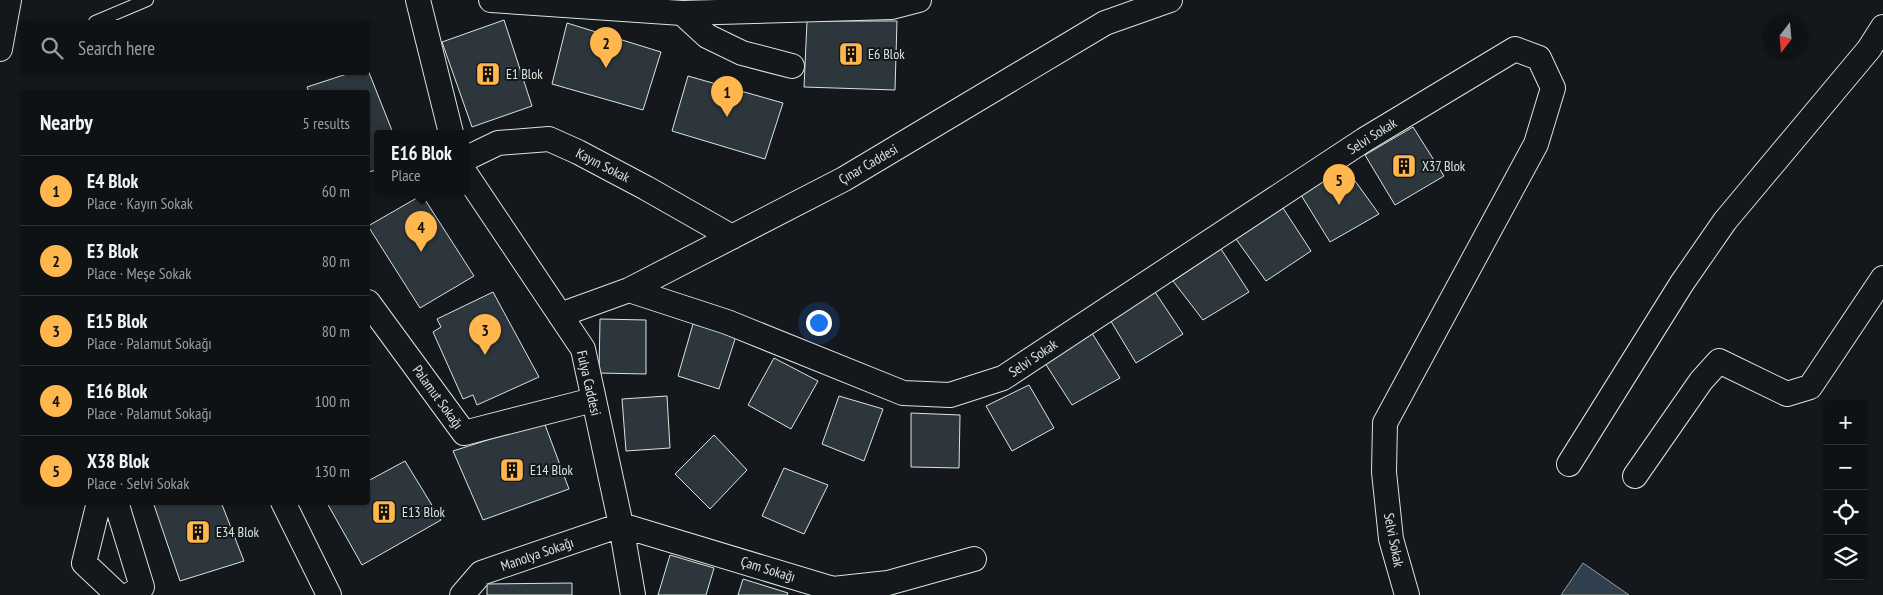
<!DOCTYPE html>
<html lang="en">
<head>
<meta charset="utf-8">
<style>
  body { margin:0; font-family:"PT Sans Narrow",sans-serif; background:#181b1e; color:#f1f3f6 }
  .controls { position:absolute; right:15px; bottom:15px; display:grid; overflow:hidden; border-radius:5px; box-shadow:0 1px 4px #0004 }
  .controls button { width:45px; height:45px; display:grid; place-items:center; padding:0; border:0; border-bottom:1px solid #2f3234; background:#0f1215; color:#f1f3f6; font:25px sans-serif }
  .compass { position:absolute; left:1763px; top:15px; width:45px; height:45px; border-radius:50%; background:#0f1215; box-shadow:0 1px 4px #0004; rotate:196deg }
  .you { position:absolute; left:818px; top:322px; width:18px; height:18px; margin:-12px; border:4px solid #fff; border-radius:50%; background:#1a73e8; box-shadow:0 0 0 8px #1a73e833 }
  .badge { display:grid; place-items:center; width:32px; height:32px; border-radius:50%; background:#ffb74d; color:#111; font-size:16px; font-weight:700 }
  .pin { position:absolute; translate:-50% -41px; filter:drop-shadow(0 1px 2px #0008) }
  .pin::after { content:''; position:absolute; top:26px; width:18px; height:15px; background:inherit; clip-path:polygon(0 0,100% 0,50% 100%) }
  .popup { position:absolute; left:374px; top:130px; width:95px; height:65px; box-sizing:border-box; display:grid; place-content:center; border-radius:5px; background:#0f1215; filter:drop-shadow(0 1px 4px #0005); font-size:16px; white-space:nowrap; color:#9b9ea0 }
  .popup b { font-size:19px; color:#f1f3f6 }
  .popup::after { content:''; position:absolute; left:50%; top:100%; margin-left:-10px; border:10px solid transparent; border-top-color:#0f1215 }
  .list { margin:0; padding:0; list-style:none }
  h2 { display:flex; justify-content:space-between; align-items:center; height:65px; margin:0; padding:0 20px; font-size:21px }
  h2 small { font-size:16px; font-weight:400; color:#9b9ea0 }
  .list li { display:grid; grid-template-columns:32px 1fr auto; gap:15px; align-items:center; box-sizing:border-box; height:70px; padding:0 20px; border-top:1px solid #2f3234 }
  .list b { display:block; font-size:19px; white-space:nowrap }
  .list p { margin:0; font-size:16px; white-space:nowrap; color:#9b9ea0 }
  .list em { font-size:16px; font-style:normal; color:#9b9ea0 }
  .icon { flex:none; width:28px; height:28px; fill:none; stroke:currentColor; stroke-width:2; stroke-linecap:round; stroke-linejoin:round }
  .map { position:relative; flex:none; width:1883px; height:595px; overflow:hidden }
  .search { position:absolute; background:#0f1215; box-shadow:0 1px 4px #0004; left:20px; top:20px; width:350px; height:55px; display:flex; align-items:center; gap:12px; box-sizing:border-box; padding:0 18px; border-radius:5px; color:#9b9ea0; font-size:19px }
  .panel { position:absolute; background:#0f1215; box-shadow:0 1px 4px #0004; left:20px; top:90px; width:350px; height:415px; border-radius:5px }
  .map>svg:first-child { display:block }
</style>
</head>
<body>
<div class="map">
<svg width="1883" height="595" viewBox="0 0 1883 595">
  <rect width="100%" height="100%" fill="#14181c"/>
  <path fill="#2f3f4d" stroke="#939e99" d="M1583 563 1629 595H1561Z"/>
  <path fill="#2c363c" stroke="#d8e6dc" d="M504 20 532 106 472 127 442 42Z
    M807 21H897L895 90 804 87Z
    M567 23 661 52 643 110 552 84Z
    M368 70 393 133H377V170L368 172V92H309L307 87 353 72H368Z
    M688 76 783 103 765 159 672 131Z
    M1413 127 1444 176 1395 205 1365 155Z
    M1345 167 1379 214 1330 242 1301 195Z
    M422 195 474 276 420 308 368 226Z
    M1283 208 1311 251 1266 281 1236 239Z
    M1221 249 1249 292 1203 320 1173 281Z
    M493 292 539 377 477 405 473 395 463 399 433 332 441 327 437 319Z
    M1155 292 1183 334 1136 363 1109 318Z
    M600 319 646 320V374L599 373Z
    M693 324 736 336 719 389 678 376Z
    M1090 330 1120 378 1072 405 1043 360Z
    M774 358 818 381 791 429 748 405Z
    M1029 385 1054 428 1012 451 986 406Z
    M667 396 670 448 626 451 622 399Z
    M839 396 883 409 864 461 822 444Z
    M911 413 960 415 959 468 911 467Z
    M544 422 569 489 483 520 453 451Z
    M714 435 747 470 710 509 675 474Z
    M405 461 441 520 362 565 327 503 368 502V481Z
    M784 468 828 485 804 534 762 516Z
    M153 502H221L244 561 180 581Z
    M670 555 714 568 706 595H658Z
    M743 579 788 593 787 595H738Z
    M572 583V595H487V584Z"/>
  <g fill="none" stroke-linecap="round" stroke-linejoin="round">
    <defs>
      <path id="lane" d="M95 22 147 0"/>
      <path id="street" d="M418 0 451 133
        M491 0 682 13 892 7 919 0
        M682 13 707 36 742 53 792 66
        M0 49 9 0
        M465 159 498 143 549 139 578 152 646 188 732 237
        M465 173 583 349 621 525 633 595
        M629 290 727 322 903 393 950 395 1003 378 1364 140 1515 49 1539 58 1553 88 1536 144 1385 423 1384 472 1391 539 1407 595
        M368 302 464 433 593 400
        M560 315 629 290 844 179 1105 23 1170 0
        M1569 464 1682 283 1725 221 1869 49 1883 27
        M1635 476 1701 381 1719 361 1787 394 1810 387 1883 278
        M99 502 84 563 118 595
        M116 502 142 587 129 595
        M283 502 329 595
        M462 595 481 573 621 525 833 589 888 583 974 559"/>
    </defs>
    <use href="#lane" stroke="#d8e6dc" stroke-width="14"/>
    <use href="#street" stroke="#d8e6dc" stroke-width="26"/>
    <use href="#lane" stroke="#14181c" stroke-width="12"/>
    <use href="#street" stroke="#14181c" stroke-width="24"/>
  </g>
  <defs>
    <symbol id="building-square" viewBox="-11 -11 22 22"><rect x="-9" y="-9" width="18" height="18" rx="4" fill="#ffb74d" stroke="#14181c"/><path d="M-4-6H4V6H1V3H-1V6H-4ZM-2.5-4.3h1.7v1.8h-1.7ZM.8-4.3h1.7v1.8H.8ZM-2.5-1h1.7V.8h-1.7ZM.8-1h1.7V.8H.8Z" fill="#111"/></symbol>
  </defs>
  <g fill-rule="evenodd">
    <use href="#building-square" x="837" y="40" width="28" height="28"/>
    <use href="#building-square" x="474" y="60" width="28" height="28"/>
    <use href="#building-square" x="1390" y="152" width="28" height="28"/>
    <use href="#building-square" x="498" y="456" width="28" height="28"/>
    <use href="#building-square" x="370" y="498" width="28" height="28"/>
    <use href="#building-square" x="184" y="518" width="28" height="28"/>
  </g>
  <g text-anchor="middle" dominant-baseline="central" stroke-width="4" stroke-linejoin="round" paint-order="stroke">
    <g font-size="14" fill="#d8e6dc" stroke="#14181c" text-anchor="start">
      <text x="868" y="54">E6 Blok</text>
      <text x="506" y="74">E1 Blok</text>
      <text x="1422" y="166">X37 Blok</text>
      <text x="530" y="470">E14 Blok</text>
      <text x="402" y="512">E13 Blok</text>
      <text x="216" y="532">E34 Blok</text>
    </g>
    <g font-size="14" fill="#d8e6dc" stroke="#14181c">
      <text transform="translate(1372 136) rotate(-32)">Selvi Sokak</text>
      <text transform="translate(868 164) rotate(-30)">Çınar Caddesi</text>
      <text transform="translate(603 165) rotate(27)">Kayın Sokak</text>
      <text transform="translate(1033 358) rotate(-34)">Selvi Sokak</text>
      <text transform="translate(589 383) rotate(77)">Fulya Caddesi</text>
      <text transform="translate(438 397) rotate(54)">Palamut Sokağı</text>
      <text transform="translate(1394 540) rotate(79)">Selvi Sokak</text>
      <text transform="translate(537 554) rotate(-19)">Manolya Sokağı</text>
      <text transform="translate(768 569) rotate(17)">Çam Sokağı</text>
    </g>
  </g>
</svg>
<div class="controls">
<button>+</button>
<button>−</button>
<button><svg class="icon" aria-label="locate" viewBox="0 0 24 24"><circle cx="12" cy="12" r="6"/><path d="M12 2v4M12 18v4M2 12h4M18 12h4"/></svg></button>
<button><svg class="icon" aria-label="layers" viewBox="0 0 24 24"><path d="M12 4l9 5-9 5-9-5zM3 14l9 5 9-5"/></svg></button>
</div>
<svg class="compass" viewBox="-18 -18 36 36"><path d="M0-13l5 13h-10z" fill="#e53935"/><path d="M0 13l5-13h-10z" fill="#9b9ea0"/></svg>
<div class="you"></div>
<div class="pin badge" style="left:727px;top:117px">1</div>
<div class="pin badge" style="left:606px;top:68px">2</div>
<div class="pin badge" style="left:485px;top:355px">3</div>
<div class="pin badge" style="left:421px;top:252px">4</div>
<div class="popup"><b>E16 Blok</b>Place</div>
<div class="pin badge" style="left:1339px;top:205px">5</div>
<div class="search"><svg class="icon" aria-label="search" viewBox="0 0 24 24"><circle cx="10" cy="10" r="6"/><path d="M15 15l6 6"/></svg>Search here</div>
<section class="panel">
<h2>Nearby<small>5 results</small></h2>
<ul class="list">
<li><span class="badge">1</span><div><b>E4 Blok</b><p>Place · Kayın Sokak</p></div><em>60 m</em></li>
<li><span class="badge">2</span><div><b>E3 Blok</b><p>Place · Meşe Sokak</p></div><em>80 m</em></li>
<li><span class="badge">3</span><div><b>E15 Blok</b><p>Place · Palamut Sokağı</p></div><em>80 m</em></li>
<li><span class="badge">4</span><div><b>E16 Blok</b><p>Place · Palamut Sokağı</p></div><em>100 m</em></li>
<li><span class="badge">5</span><div><b>X38 Blok</b><p>Place · Selvi Sokak</p></div><em>130 m</em></li>
</ul>
</section>
</div>
</body>
</html>
